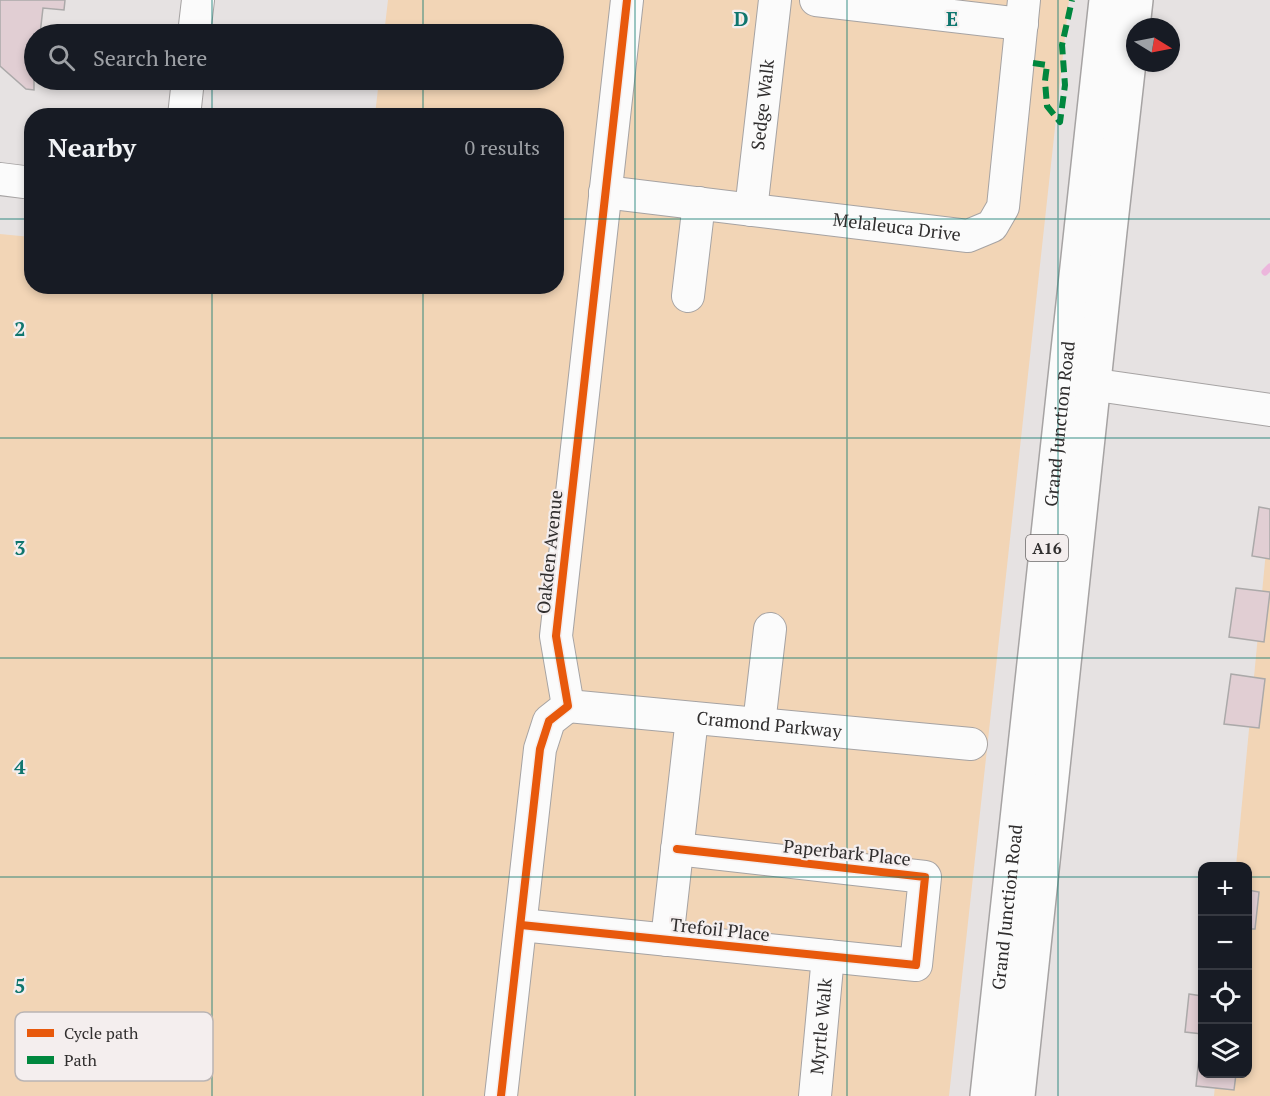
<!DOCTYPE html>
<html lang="en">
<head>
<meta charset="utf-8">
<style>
	body { margin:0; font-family:"PT Serif",serif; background:#242831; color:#f1f3f6 }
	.controls { position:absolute; right:18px; bottom:18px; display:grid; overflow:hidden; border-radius:12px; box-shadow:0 3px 9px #0003 }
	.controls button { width:54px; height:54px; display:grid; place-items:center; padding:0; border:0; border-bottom:2px solid #363941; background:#171b24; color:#f1f3f6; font:30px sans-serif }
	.compass { position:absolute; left:1126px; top:18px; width:54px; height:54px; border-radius:50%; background:#171b24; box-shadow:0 3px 9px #0003; rotate:100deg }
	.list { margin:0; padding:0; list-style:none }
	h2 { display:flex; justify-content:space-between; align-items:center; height:78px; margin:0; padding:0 24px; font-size:26px }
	h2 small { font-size:20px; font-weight:400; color:#9ea1a6 }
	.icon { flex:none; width:33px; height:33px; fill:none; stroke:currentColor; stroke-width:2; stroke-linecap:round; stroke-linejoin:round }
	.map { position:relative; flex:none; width:1270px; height:1096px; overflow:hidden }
	.search { position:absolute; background:#171b24; box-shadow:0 3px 9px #0003; left:24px; top:24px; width:540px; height:66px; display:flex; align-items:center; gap:15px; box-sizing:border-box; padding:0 21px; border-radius:33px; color:#9ea1a6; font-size:22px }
	.panel { position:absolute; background:#171b24; box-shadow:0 3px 9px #0003; left:24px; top:108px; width:540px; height:186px; border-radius:24px }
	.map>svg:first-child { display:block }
	.green { fill:#f2d5b6 }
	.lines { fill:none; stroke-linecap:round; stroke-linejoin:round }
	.stream { stroke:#ecb6dc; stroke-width:7 }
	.building { fill:#e1ced3; stroke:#aba9a9; stroke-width:1.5 }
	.minor-casing { stroke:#a6a3a3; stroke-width:34 }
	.highway-casing { stroke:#a6a3a3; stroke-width:36 }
	.minor { stroke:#fbfbfb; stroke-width:32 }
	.highway { stroke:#fbfbfb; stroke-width:33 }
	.quiet { stroke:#00873e; stroke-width:6; stroke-dasharray:12 6; stroke-linecap:butt }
	.cycleway-casing { stroke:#f4eeee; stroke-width:11 }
	.cycleway { stroke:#e8590c; stroke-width:8 }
	.grid { fill:none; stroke:#0f766e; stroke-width:1.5; stroke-opacity:0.55 }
	.labels { text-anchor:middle; stroke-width:4.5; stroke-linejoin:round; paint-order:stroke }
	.shield { fill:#f4eeee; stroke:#6b6868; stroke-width:1.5 }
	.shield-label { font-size:16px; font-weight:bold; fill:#302e2e }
	.street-label { font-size:18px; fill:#302e2e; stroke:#f4eeee }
	.key { fill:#f4eeee; stroke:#b9b4b4; stroke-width:1.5 }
	.key-label { font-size:16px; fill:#302e2e }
	.grid-label { font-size:20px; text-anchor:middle; font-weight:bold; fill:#0f766e; stroke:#f4eeee; stroke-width:4.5; stroke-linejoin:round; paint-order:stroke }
</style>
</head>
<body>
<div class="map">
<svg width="1270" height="1096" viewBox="0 0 1270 1096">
	<rect width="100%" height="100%" fill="#e6e2e2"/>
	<g class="green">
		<polygon points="388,0 1069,0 949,1096 0,1096 0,234 31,237 32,286 556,286 556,116 375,115 379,80 554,80 554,34 384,34"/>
		<polygon points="1270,509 1270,1096 1214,1096 1216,1074 1248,1074 1248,866 1236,866"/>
	</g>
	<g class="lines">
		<polyline class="stream" points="1265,272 1270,267"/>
	</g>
	<g class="building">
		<polygon points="0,0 65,0 64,10 43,8 40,34 34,34 34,90 26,89 0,66"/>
		<polygon points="1259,507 1270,509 1270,559 1252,556"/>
		<polygon points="1236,588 1270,592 1264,642 1229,637"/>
		<polygon points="1231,674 1265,679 1259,728 1224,724"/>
		<polygon points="1248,890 1259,892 1255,929 1248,929"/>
		<polygon points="1189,994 1202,996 1202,1034 1185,1032"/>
		<polygon points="1200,1048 1202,1048 1202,1074 1236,1074 1234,1090 1196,1086"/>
	</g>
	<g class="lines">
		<g class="minor-casing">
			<g id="minor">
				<polyline points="816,0 1022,24"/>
				<polyline points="194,34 198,0"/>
				<polyline points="184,116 188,80"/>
				<polyline points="0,179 32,183"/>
				<path id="s1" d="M605,192L968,236L992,226L1003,207L1024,0"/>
				<path id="s2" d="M751,210L775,0"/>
				<polyline points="688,296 699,203"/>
				<polyline points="1069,381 1270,410"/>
				<path id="s3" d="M568,706L971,744"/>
				<polyline points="759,724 770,629"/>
				<polyline points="521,925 916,965 925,877 677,849"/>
				<polyline points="667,940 692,718"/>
				<polyline points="501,1096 540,749 549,721 568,706 556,636 627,0"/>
				<path id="s4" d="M815,1096L828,956"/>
			</g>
		</g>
		<g class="highway-casing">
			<g id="highway">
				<path id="s5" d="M987,1096L1106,0"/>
				<polyline points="1018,1096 1110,231 1136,0"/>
			</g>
		</g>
		<use href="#minor" class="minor"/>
		<use href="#highway" class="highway"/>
		<polyline class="quiet" points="1033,63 1047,65 1045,81 1047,106 1060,122 1065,85 1062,45 1072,0"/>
		<g class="cycleway-casing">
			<g id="cycleway">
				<polyline points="521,925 916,965 925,877 677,849"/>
				<polyline points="501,1096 540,749 549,721 568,706 556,636 627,0"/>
			</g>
		</g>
		<use href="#cycleway" class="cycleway"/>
	</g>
	<path class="grid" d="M212,0V34M423,0V34M635,0V1096M847,0V1096M1058,0V1096M212,80V116M423,80V116M0,219H32M556,219H1270M212,286V1096M423,286V1096M0,438H1270M0,658H1270M0,877H1202M1248,877H1270"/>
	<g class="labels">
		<rect class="shield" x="1026" y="535" width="42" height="26" rx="4.5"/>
		<g class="shield-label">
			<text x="1047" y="554">A16</text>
		</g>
		<g class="street-label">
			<text dy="6" stroke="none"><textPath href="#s2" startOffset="106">Sedge Walk</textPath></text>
			<text dy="6" stroke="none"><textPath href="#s1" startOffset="294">Melaleuca Drive</textPath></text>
			<text dy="6" stroke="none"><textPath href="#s5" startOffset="676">Grand Junction Road</textPath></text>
			<text transform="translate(550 552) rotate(-84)" y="6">Oakden Avenue</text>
			<text dy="6" stroke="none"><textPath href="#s3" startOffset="202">Cramond Parkway</textPath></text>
			<text transform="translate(847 853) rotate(6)" y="6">Paperbark Place</text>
			<text dy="6" stroke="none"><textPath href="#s5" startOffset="190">Grand Junction Road</textPath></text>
			<text transform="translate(720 930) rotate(6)" y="6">Trefoil Place</text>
			<text dy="6" stroke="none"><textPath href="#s4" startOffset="70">Myrtle Walk</textPath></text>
		</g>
	</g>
	<rect x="15" y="1012" width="198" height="69" rx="9" class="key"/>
	<rect x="27" y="1029" width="27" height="8" fill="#e8590c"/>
	<rect x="27" y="1056" width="27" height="8" fill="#00873e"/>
	<g class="key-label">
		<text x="64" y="1039">Cycle path</text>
		<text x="64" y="1066">Path</text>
	</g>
	<g class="grid-label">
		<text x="741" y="26">D</text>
		<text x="952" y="26">E</text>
		<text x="20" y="336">2</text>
		<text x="20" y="555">3</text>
		<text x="20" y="774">4</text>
		<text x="20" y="993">5</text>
	</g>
</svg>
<div class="controls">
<button>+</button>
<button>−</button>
<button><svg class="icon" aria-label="locate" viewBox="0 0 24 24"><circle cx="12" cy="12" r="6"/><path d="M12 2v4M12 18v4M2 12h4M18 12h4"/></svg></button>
<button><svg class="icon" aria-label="layers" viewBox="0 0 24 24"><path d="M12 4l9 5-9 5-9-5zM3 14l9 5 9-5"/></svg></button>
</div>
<svg class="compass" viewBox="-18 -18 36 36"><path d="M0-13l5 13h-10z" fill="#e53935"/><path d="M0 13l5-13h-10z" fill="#9ea1a6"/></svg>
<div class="search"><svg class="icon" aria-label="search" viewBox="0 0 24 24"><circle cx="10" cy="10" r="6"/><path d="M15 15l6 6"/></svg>Search here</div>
<section class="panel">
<h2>Nearby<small>0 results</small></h2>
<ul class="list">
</ul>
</section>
</div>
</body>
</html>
